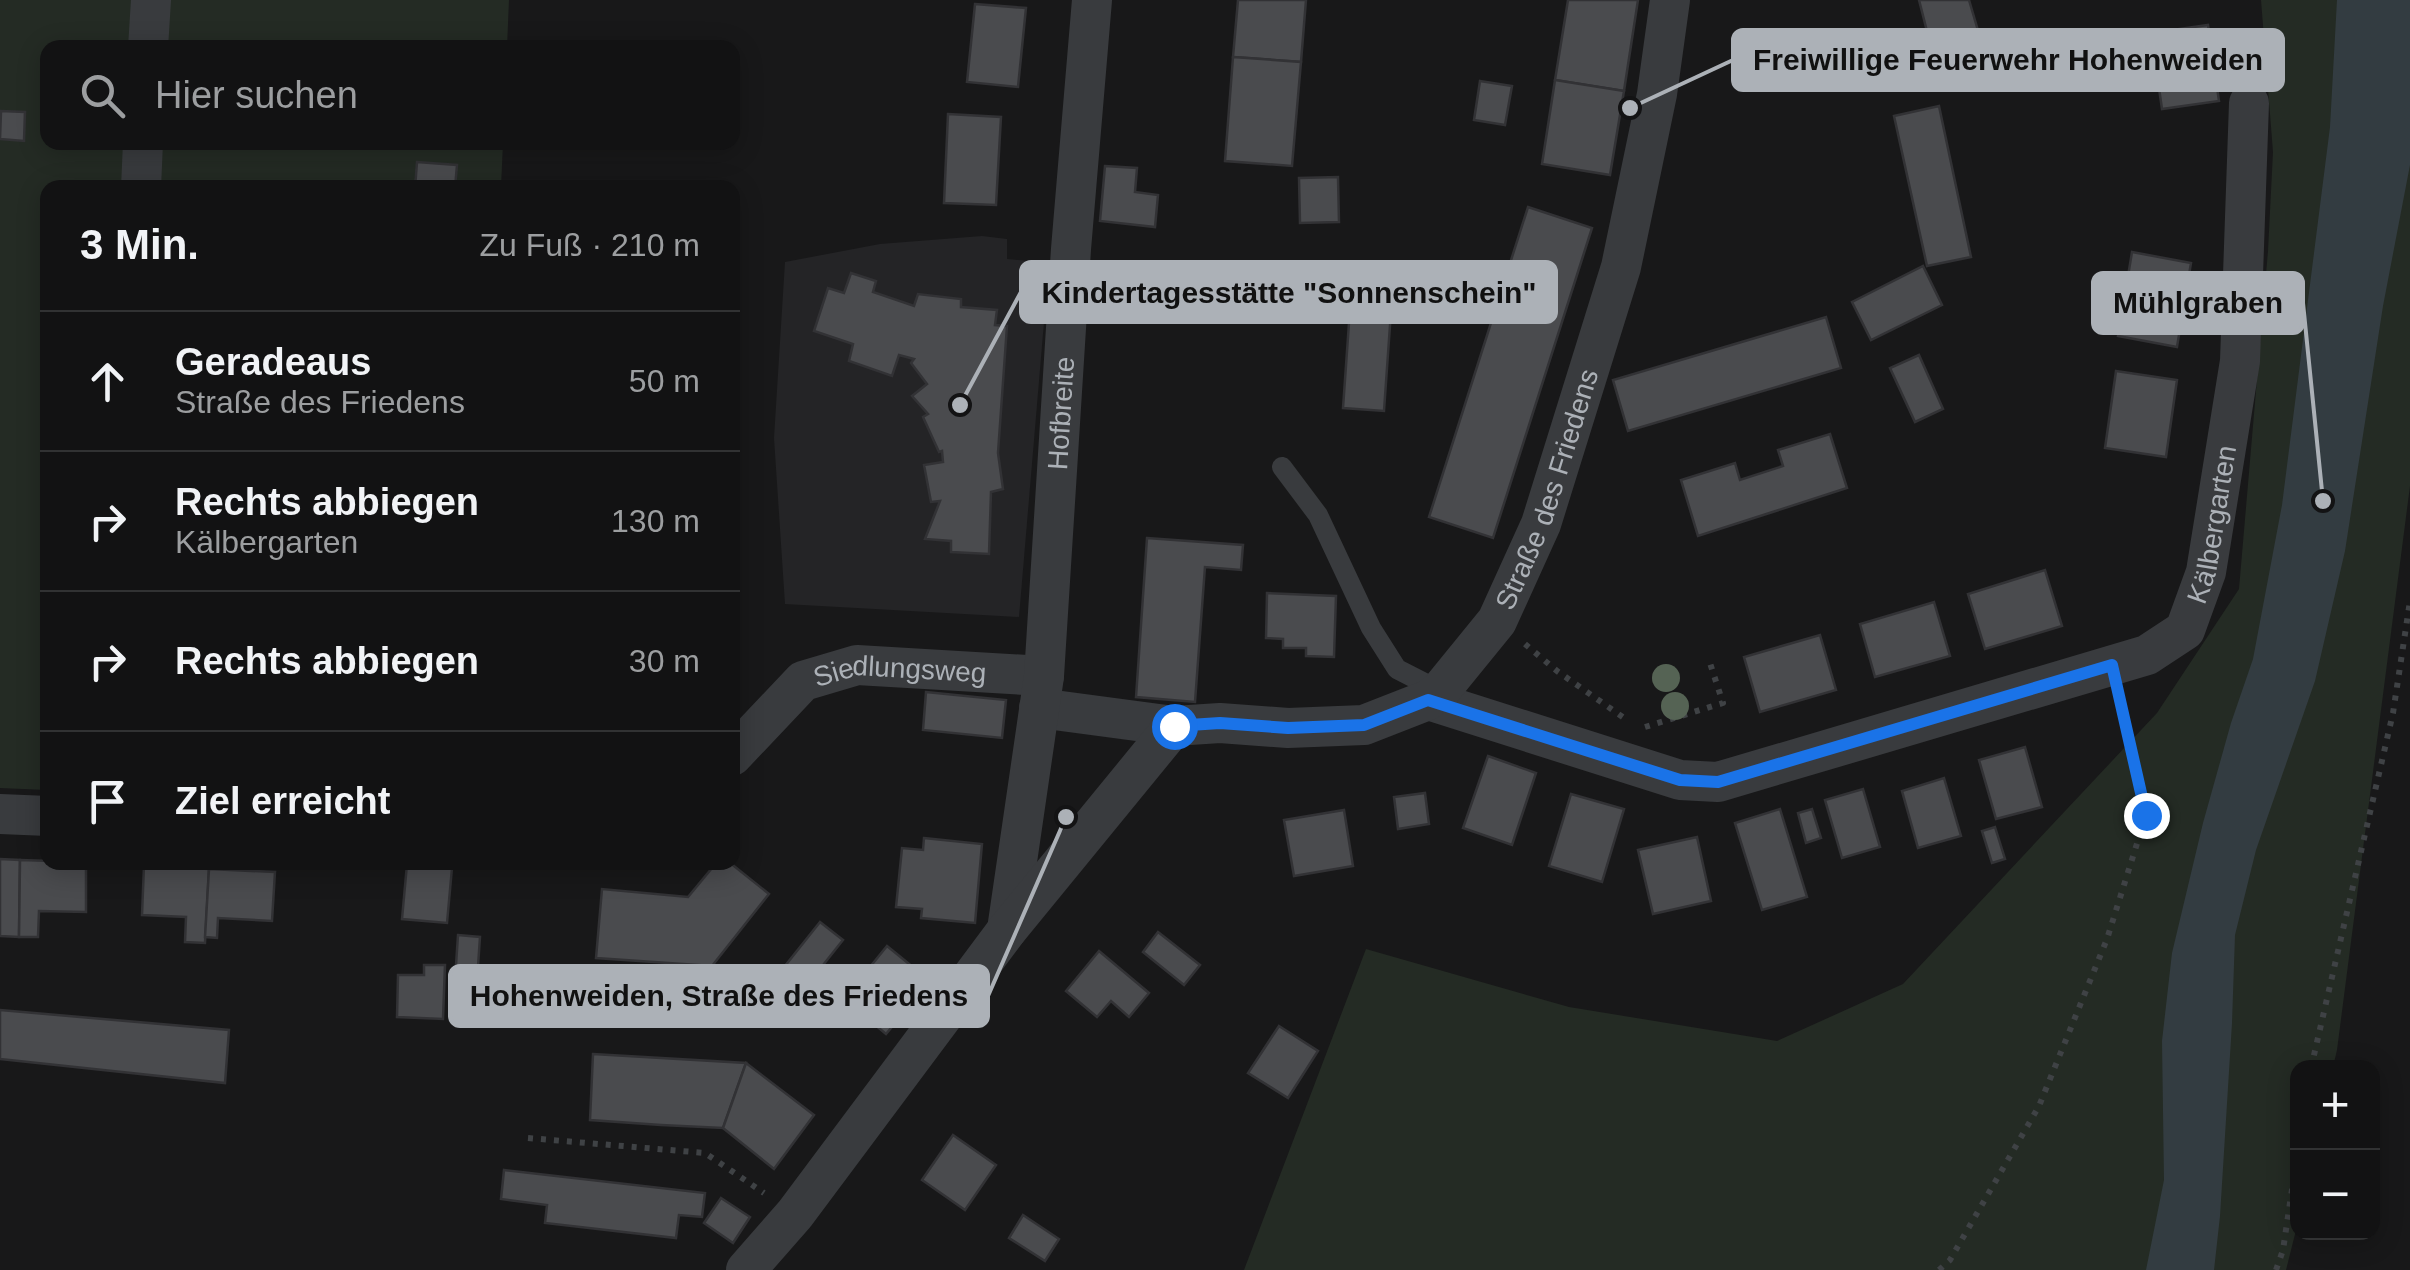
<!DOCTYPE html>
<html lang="de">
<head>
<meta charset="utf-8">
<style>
	body { margin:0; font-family:Helvetica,sans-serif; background:#1b1b1c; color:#f1f3f6 }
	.controls { position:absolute; right:30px; bottom:30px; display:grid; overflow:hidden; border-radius:20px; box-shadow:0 5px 25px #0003 }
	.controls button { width:90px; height:90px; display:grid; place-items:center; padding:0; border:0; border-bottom:2px solid #313233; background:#121213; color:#f1f3f6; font:50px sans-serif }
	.stop { position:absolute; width:30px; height:30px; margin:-22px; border:8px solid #1a73e8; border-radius:50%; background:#fff }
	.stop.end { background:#1a73e8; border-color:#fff; box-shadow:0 2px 10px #0008 }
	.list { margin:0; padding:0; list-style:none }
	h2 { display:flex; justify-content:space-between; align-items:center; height:130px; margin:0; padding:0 40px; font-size:42px }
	h2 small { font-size:32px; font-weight:400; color:#9c9ea0 }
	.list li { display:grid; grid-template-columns:65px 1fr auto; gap:30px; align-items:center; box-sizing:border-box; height:140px; padding:0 40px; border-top:2px solid #313233 }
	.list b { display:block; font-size:38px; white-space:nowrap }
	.list p { margin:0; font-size:32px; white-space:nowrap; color:#9c9ea0 }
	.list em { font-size:32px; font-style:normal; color:#9c9ea0 }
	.icon { flex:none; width:55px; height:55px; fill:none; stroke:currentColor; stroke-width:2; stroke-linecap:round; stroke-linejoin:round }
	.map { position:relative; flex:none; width:2410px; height:1270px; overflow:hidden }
	.search { position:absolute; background:#121213; box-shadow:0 5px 25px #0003; left:40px; top:40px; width:700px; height:110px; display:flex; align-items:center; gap:25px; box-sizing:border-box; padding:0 35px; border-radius:20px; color:#9c9ea0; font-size:38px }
	.panel { position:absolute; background:#121213; box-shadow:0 5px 25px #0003; left:40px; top:180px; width:700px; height:690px; border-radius:20px }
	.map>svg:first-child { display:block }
	.built { fill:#242426 }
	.green { fill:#242b24 }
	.water { fill:#333c41 }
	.building { fill:#4a4b4e; stroke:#323235; stroke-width:2.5 }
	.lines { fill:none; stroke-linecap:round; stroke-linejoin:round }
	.path { stroke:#3f4245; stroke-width:6; stroke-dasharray:5 8; stroke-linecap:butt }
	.service { stroke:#393b3e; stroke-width:20 }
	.minor { stroke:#393b3e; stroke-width:40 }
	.tree { fill:#556354 }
	.route { stroke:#1a73e8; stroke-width:12 }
	.labels { text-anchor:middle; stroke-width:8; stroke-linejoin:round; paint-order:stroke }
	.street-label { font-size:28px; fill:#acb1b7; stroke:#131314 }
	.leader { fill:none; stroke:#acb1b7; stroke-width:4 }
	.callout-dot { fill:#acb1b7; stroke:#131314; stroke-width:4 }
	.callout { fill:#acb1b7; stroke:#acb1b7; stroke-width:4 }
	.callout-label { font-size:30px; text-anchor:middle; font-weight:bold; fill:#111 }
</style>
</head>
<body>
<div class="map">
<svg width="2410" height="1270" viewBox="0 0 2410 1270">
	<rect width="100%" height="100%" fill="#181819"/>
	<polygon class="built" points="982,236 1007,239 1007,259 1049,263 1019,617 785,604 774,438 785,262 880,244"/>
	<g class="green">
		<polygon points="0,0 509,0 507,47 48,48 48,142 503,143 501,187 48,188 47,790 0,788"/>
		<polygon points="2261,0 2410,0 2410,486 2337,1050 2333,1067 2298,1068 2298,1222 2286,1270 1244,1270 1366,949 1569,1007 1777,1041 1903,984 2157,713 2239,589 2268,251 2273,152"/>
	</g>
	<polygon class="water" points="2337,0 2410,0 2410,165 2383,306 2345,551 2315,681 2256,850 2235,935 2232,1023 2220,1216 2214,1270 2146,1270 2164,1180 2162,1041 2172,953 2203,823 2231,723 2253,659 2282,505 2330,127"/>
	<g class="building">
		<polygon points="1238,0 1306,0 1301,62 1233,57"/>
		<polygon points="1568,0 1638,0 1624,91 1555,80"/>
		<polygon points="1919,0 1969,0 1979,34 1931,47"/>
		<polygon points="975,4 1026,8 1018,87 967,82"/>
		<polygon points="2208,25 2219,101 2162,109 2151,33"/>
		<polygon points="1233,57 1301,62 1292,166 1225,161"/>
		<polygon points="1555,80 1624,91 1610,175 1542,164"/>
		<polygon points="1480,81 1512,86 1505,125 1474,120"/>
		<polygon points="1939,106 1971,257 1927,266 1894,116"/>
		<polygon points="1,111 25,112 24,141 0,139"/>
		<polygon points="948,114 1001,117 996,205 944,203"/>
		<polygon points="417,162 457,165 455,188 415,188"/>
		<polygon points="1105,166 1137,168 1135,192 1158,195 1155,227 1100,221"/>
		<polygon points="1338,177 1339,222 1300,223 1299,178"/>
		<polygon points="1528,207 1592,228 1493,538 1429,517"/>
		<polygon points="2132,252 2191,263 2177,347 2118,336"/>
		<polygon points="1923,266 1942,305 1871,340 1852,302"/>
		<polygon points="851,273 876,281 873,292 914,306 918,294 961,299 961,307 997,310 995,325 1007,326 998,453 1003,489 991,492 989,554 951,552 951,541 925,539 940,501 931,502 924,465 943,462 942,451 939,452 923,417 928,414 912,396 927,384 911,363 914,359 899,355 892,376 849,361 853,344 814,331 828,288 844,293"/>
		<polygon points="1352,280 1393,283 1384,411 1343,408"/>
		<polygon points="1826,317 1841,368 1628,431 1613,380"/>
		<polygon points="1919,355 1943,409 1915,422 1890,368"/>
		<polygon points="2116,371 2177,380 2166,457 2105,448"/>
		<polygon points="1830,434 1847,488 1698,536 1681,480 1735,463 1740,480 1783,466 1778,450"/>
		<polygon points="1147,538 1243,545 1241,570 1205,567 1195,702 1136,697"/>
		<polygon points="2045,570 2062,626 1985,649 1968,594"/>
		<polygon points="1267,593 1336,596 1334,657 1306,656 1306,648 1283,648 1283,639 1266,638"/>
		<polygon points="1934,602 1950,656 1875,677 1860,624"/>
		<polygon points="1820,635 1836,690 1760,712 1744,657"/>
		<polygon points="926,692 1006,700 1002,738 923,730"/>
		<polygon points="2025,747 2042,807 1996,819 1979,760"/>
		<polygon points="1488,756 1536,773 1512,845 1463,828"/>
		<polygon points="1944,778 1961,836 1918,848 1902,791"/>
		<polygon points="1863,789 1880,847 1842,858 1825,800"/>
		<polygon points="1425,793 1429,824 1398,829 1394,797"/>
		<polygon points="1571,794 1624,809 1602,882 1549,866"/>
		<polygon points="1780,809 1807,897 1762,910 1735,823"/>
		<polygon points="1812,809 1821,838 1806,843 1798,813"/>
		<polygon points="1344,810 1353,866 1294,876 1284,820"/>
		<polygon points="1995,827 2005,859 1992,863 1982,831"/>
		<polygon points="1697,837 1711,901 1653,914 1638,850"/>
		<polygon points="924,838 982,844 975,923 921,918 922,909 896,907 902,848 923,850"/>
		<polygon points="0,859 20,860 19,937 0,936"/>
		<polygon points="20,860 86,862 86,912 39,911 38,937 19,937"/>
		<polygon points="717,862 729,862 769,894 712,966 596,958 602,889 688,897"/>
		<polygon points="407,864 452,868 447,923 402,919"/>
		<polygon points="144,865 209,869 205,943 185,942 186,917 142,915"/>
		<polygon points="209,869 275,872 272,921 218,918 217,938 205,937"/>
		<polygon points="820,922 843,940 784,1014 761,996"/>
		<polygon points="1158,932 1200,965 1184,985 1143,952"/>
		<polygon points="458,935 480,937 475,1011 453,1010"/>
		<polygon points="887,946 930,981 886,1034 844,999"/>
		<polygon points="1099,951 1149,993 1129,1017 1111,1001 1097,1017 1066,991"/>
		<polygon points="424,965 445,965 443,1019 397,1017 398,975 424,975"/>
		<polygon points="0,1010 229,1030 225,1083 0,1059"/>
		<polygon points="1279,1026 1318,1051 1288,1098 1248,1073"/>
		<polygon points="593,1054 746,1063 723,1128 661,1125 590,1120"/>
		<polygon points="746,1063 814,1115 774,1169 723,1128"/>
		<polygon points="953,1135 996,1165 965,1210 922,1180"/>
		<polygon points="504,1170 705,1193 702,1217 679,1215 676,1238 545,1223 547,1205 501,1199"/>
		<polygon points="721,1198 750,1217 733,1243 704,1223"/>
		<polygon points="1023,1215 1059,1239 1045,1261 1009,1238"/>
	</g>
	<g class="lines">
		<g class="path">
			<polyline points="1525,644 1557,671 1627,720"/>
			<polyline points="1645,727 1723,703 1709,660"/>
			<polyline points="2311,1068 2393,713 2410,601"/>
			<polyline points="528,1138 705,1153 764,1193"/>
			<polyline points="1939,1270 1950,1260 2039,1106 2107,939 2146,815 2121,700"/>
			<polyline points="2276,1270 2283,1250 2298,1149"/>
		</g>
		<polyline class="service" points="1282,467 1318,515 1371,628 1397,669 1440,691"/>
		<g class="minor">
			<polyline points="148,48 151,0"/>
			<polyline points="141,188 143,142"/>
			<path id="s1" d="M1428,700L1680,780L1718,782L2147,655L2185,630L2206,572L2240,361L2249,103"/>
			<polyline points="1039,708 1174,726"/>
			<path id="s2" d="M732,756L803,681L857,665L1044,676"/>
			<polyline points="0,814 48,816"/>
			<path id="s3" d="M1007,930L1044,676L1071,249L1092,0"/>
			<path id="s4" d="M746,1270L795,1214L1007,930L1174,726L1220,723L1288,728L1364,725L1428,700L1440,691L1497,621L1541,524L1621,267L1657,94L1670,0"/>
		</g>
	</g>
	<g class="tree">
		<circle cx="1666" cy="678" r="14"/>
		<circle cx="1675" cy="706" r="14"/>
	</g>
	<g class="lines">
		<polyline class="route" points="1174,726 1220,723 1288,728 1364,725 1428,700 1680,780 1718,782 2112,665 2146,815"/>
	</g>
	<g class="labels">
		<g class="street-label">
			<text dy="10" stroke="none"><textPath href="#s3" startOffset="520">Hofbreite</textPath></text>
			<text dy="10" stroke="none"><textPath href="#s4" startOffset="1198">Straße des Friedens</textPath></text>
			<text dy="10" stroke="none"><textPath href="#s1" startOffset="905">Kälbergarten</textPath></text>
			<text dy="10" stroke="none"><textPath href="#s2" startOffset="202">Siedlungsweg</textPath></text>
		</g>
	</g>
	<path class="leader" d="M1630 108L1733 60M960 405L1021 292M2323 501L2303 303M1066 817L988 996"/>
	<g class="callout-dot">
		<circle cx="1630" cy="108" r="10"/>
		<circle cx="960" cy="405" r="10"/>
		<circle cx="2323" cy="501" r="10"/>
		<circle cx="1066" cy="817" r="10"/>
	</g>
	<g class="callout">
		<rect x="1733" y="30" width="550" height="60" rx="10"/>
		<rect x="1021" y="262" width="535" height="60" rx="10"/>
		<rect x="2093" y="273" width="210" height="60" rx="10"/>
		<rect x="450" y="966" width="538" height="60" rx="10"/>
	</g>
	<g class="callout-label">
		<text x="2008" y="70">Freiwillige Feuerwehr Hohenweiden</text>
		<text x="1289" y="303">Kindertagesstätte "Sonnenschein"</text>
		<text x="2198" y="313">Mühlgraben</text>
		<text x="719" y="1006">Hohenweiden, Straße des Friedens</text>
	</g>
</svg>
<div class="controls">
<button>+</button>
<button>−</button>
</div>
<div class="stop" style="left:1174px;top:726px"></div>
<div class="stop end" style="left:2146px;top:815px"></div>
<div class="search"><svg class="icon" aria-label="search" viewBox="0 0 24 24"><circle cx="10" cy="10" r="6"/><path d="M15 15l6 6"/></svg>Hier suchen</div>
<section class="panel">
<h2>3 Min.<small>Zu Fuß · 210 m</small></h2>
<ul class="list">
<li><svg class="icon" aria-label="ahead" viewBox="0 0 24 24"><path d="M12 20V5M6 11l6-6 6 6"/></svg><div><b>Geradeaus</b><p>Straße des Friedens</p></div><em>50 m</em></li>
<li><svg class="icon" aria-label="right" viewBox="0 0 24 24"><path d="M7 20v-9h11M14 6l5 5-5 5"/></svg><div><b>Rechts abbiegen</b><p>Kälbergarten</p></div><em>130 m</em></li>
<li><svg class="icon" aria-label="right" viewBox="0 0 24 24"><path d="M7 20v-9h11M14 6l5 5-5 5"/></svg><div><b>Rechts abbiegen</b></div><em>30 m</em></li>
<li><svg class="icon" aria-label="arrive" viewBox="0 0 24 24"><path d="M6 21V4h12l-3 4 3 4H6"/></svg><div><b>Ziel erreicht</b></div></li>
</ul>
</section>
</div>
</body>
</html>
